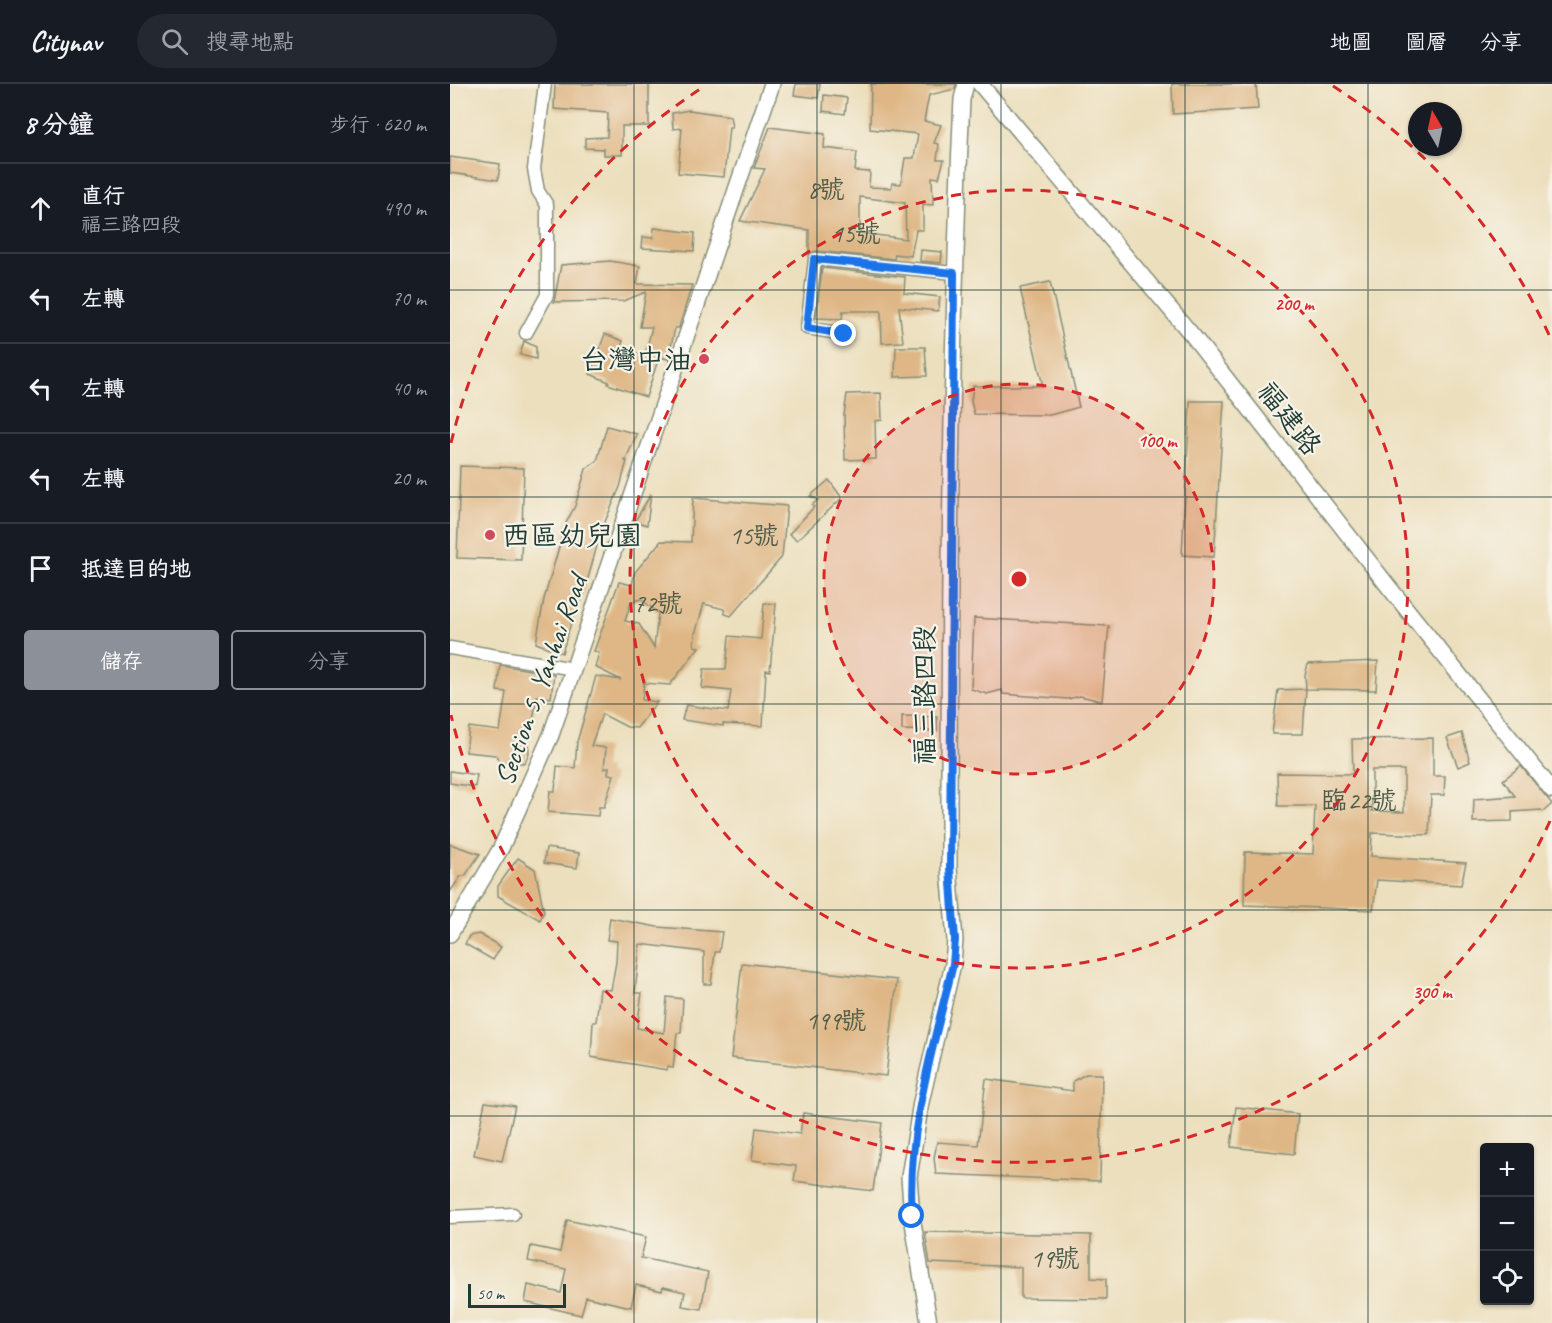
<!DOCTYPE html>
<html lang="zh-TW">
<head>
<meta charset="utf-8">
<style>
	body { margin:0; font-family:Caveat,"LXGW WenKai TC",sans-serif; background:#242831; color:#f1f3f6 }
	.controls { position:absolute; right:18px; bottom:18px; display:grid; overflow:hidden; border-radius:6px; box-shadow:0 2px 4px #0004 }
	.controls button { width:54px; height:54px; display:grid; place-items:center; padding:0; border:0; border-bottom:2px solid #363941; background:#171b24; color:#f1f3f6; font:30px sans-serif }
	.compass { position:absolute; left:958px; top:18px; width:54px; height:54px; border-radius:50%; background:#171b24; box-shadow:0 2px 4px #0004; rotate:351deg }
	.scale { position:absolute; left:18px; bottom:15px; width:98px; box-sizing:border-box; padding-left:6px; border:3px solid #1f3d34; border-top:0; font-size:16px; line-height:21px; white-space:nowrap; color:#1f3d34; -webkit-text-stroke:4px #f7f3e8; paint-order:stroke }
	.stop { position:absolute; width:18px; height:18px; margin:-14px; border:4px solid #1a73e8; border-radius:50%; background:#fff }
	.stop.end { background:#1a73e8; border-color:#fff; box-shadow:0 2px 6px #0008 }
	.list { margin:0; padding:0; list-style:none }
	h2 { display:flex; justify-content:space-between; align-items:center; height:78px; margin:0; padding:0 24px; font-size:26px }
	h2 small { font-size:20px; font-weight:400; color:#9ea1a6 }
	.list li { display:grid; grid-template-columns:39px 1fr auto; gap:18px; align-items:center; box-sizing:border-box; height:90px; padding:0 24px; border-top:2px solid #363941 }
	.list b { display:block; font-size:22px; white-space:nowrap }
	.list p { margin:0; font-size:20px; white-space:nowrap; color:#9ea1a6 }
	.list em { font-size:20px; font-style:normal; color:#9ea1a6 }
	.actions { display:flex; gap:12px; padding:18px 24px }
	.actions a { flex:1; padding:14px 0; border:2px solid #8c9099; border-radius:6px; text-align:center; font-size:21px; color:#8c9099 }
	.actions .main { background:#8c9099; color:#fff }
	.icon { flex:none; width:33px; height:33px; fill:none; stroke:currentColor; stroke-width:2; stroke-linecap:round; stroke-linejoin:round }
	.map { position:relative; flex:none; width:1102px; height:1239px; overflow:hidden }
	header { display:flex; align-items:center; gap:36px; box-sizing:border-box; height:84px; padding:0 30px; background:#171b24; border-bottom:2px solid #363941 }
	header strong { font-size:28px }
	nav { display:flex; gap:33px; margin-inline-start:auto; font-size:21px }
	.search { width:420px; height:54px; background:#242831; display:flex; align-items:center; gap:15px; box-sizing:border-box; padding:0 21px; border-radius:33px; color:#9ea1a6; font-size:22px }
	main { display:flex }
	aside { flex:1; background:#171b24 }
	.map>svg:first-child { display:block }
	.building { fill:#dfb786; fill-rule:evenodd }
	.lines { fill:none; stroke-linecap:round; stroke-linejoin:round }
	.minor-casing { stroke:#868e78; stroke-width:15 }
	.tertiary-casing { stroke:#868e78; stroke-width:18 }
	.minor { stroke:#fff; stroke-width:12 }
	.tertiary { stroke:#fff; stroke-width:15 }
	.route { stroke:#1a73e8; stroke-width:8 }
	.grid { fill:none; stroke:#1f3d34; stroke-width:1.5; stroke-opacity:0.55 }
	.ring { fill:none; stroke:#d62828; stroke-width:3; stroke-dasharray:10 8 }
	.poi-dot { fill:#d1495b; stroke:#f7f3e8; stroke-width:2 }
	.labels { text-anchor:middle; stroke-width:4.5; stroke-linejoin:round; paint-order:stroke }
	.number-label { font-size:26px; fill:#4f5c48 }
	.poi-label { font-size:28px; fill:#1f3d34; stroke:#f7f3e8; text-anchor:end }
	.street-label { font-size:28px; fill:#1f3d34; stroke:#f7f3e8 }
	.centre { fill:#d62828; stroke:#f7f3e8; stroke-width:3 }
	.ring-label { font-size:18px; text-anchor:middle; font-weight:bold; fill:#d62828; stroke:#f7f3e8; stroke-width:4.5; stroke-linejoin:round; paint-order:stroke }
</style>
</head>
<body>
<header>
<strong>Citynav</strong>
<div class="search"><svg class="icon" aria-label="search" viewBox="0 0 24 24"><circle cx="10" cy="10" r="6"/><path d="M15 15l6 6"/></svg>搜尋地點</div>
<nav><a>地圖</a><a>圖層</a><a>分享</a></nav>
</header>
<main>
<aside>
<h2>8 分鐘<small>步行 · 620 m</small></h2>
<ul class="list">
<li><svg class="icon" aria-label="ahead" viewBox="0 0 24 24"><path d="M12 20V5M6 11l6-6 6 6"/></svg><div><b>直行</b><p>福三路四段</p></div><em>490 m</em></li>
<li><svg class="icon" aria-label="left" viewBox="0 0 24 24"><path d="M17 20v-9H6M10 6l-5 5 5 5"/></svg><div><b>左轉</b></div><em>70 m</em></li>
<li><svg class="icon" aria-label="left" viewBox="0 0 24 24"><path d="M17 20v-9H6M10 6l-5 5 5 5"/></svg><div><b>左轉</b></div><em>40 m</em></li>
<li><svg class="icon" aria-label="left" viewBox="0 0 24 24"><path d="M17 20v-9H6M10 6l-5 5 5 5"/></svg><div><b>左轉</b></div><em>20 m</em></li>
<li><svg class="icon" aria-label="arrive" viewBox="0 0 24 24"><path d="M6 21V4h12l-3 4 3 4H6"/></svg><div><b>抵達目的地</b></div></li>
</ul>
<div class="actions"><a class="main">儲存</a><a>分享</a></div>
</aside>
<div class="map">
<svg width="1102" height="1239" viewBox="0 0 1102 1239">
	<rect width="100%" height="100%" fill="#f7f3e8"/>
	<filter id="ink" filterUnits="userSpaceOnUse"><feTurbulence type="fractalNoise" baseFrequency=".0167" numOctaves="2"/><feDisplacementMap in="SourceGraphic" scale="12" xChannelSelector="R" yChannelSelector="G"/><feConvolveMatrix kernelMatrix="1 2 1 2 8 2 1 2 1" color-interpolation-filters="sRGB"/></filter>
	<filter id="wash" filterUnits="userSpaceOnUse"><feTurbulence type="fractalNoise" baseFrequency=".008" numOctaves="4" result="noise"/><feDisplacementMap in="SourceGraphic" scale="24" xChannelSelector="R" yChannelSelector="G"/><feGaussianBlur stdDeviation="1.35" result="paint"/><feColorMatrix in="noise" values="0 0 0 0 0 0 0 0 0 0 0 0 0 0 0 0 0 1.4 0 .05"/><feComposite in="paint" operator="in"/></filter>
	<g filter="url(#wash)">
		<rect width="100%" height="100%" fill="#ecdfbd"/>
		<g id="blocks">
			<g class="building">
				<polygon points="105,0 199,0 199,42 172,42 172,71 154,71 154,65 135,64 135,54 157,53 158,29 104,25"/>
				<polygon points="346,0 370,0 368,14 344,11"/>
				<path d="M421,0H506L505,5L479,11L474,37L491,41L484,59L489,60L487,76H494L489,94L482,93L483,121L473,120V146H466L461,172L445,170L444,175L366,167L359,170V146L290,137L315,85L304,84L320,43L375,50L374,64L407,68L405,87L420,88L419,103L441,104L442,99L451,100L455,74H464L468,50L420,45ZM410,113L455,119L456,155L410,149Z"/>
				<polygon points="722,0 806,0 808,25 723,30"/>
				<polygon points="374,11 397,14 395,30 373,27"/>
				<polygon points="239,26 280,32 282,43 279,43 274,93 228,89 232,44 223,45 222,29"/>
				<polygon points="0,73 50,80 48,96 0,89"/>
				<polygon points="204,144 245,149 244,167 192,164 193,153 203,154"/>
				<polygon points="471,166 492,168 491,179 470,177"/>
				<polygon points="160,177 190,182 187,200 242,201 230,240 229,244 225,244 218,275 209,273 196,313 158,300 159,298 140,290 155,250 173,257 171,263 195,272 202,243 190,243 196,208 173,217 104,218 111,181"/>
				<polygon points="372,184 455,193 454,209 490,213 488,227 449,223 453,258 432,259 431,227 393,227 392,235 366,234"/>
				<polygon points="600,198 629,323 600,331 524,330 521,317 523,302 593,302 570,204"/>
				<polygon points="74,257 86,263 86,275 70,271"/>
				<polygon points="446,263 475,263 477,292 445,293"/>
				<polygon points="431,309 432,336 425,337 426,375 395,376 394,331 397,310"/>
				<polygon points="740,317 774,317 764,473 732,471"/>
				<polygon points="157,342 187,350 175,377 177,377 170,403 151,447 134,509 123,532 112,569 86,559 94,515 116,439 125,422 136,385 147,377"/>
				<polygon points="10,382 74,384 71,476 7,474"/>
				<polygon points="379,396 392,414 347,456 339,450 364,423 362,421 368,416 360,412"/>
				<polygon points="201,410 197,441 185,437"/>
				<path d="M243,414L337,422L332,473L281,532L275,530L274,525L254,520L245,550L244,562L249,563L220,601L194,599L192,616L207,618L187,644L177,643L152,630L141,662L156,664L154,685L159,683L158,690L164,691L154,723H149L148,732L98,728L100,707H105L107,682L125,684L127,658L146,592L171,596L145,583L149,569L144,567L169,498L182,501L185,488L211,457L241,458ZM191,515L208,529L204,564L189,540L175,537L181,518Z"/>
				<polygon points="314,519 326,520 320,587 316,586 313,642 273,640 273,642 232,636 236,621 278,627 281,607 252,604 254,585 276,585 279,552 311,555"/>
				<polygon points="524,534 659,542 652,617 630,612 618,615 553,610 552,606 537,610 521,605"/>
				<polygon points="928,577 926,606 856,605 855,591 858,580"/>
				<polygon points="50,581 104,590 101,614 87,612 82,642 77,641 79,669 75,679 50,678 46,671 16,668 19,643 50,647 56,608 47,607"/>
				<polygon points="856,605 853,650 822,650 828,606"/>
				<polygon points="452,632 487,633 487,647 452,646"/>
				<polygon points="1012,649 1020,678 1008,683 997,654"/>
				<path d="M983,654V692H995L994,711H981L979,751L922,749L921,772L1016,779L1011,801L927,796L923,826L794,821L795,768L863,770L865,722H828L827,689L903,690L902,655ZM922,686H954V728L922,727Z"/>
				<polygon points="1071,682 1102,720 1093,728 1091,726 1062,728 1062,737 1023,738 1024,715 1065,712 1053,696"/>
				<polygon points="0,687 27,691 25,703 0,699"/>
				<polygon points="0,760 30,770 15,792 11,792 0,808"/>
				<polygon points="96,764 129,769 127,784 94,779"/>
				<polygon points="68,774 85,785 94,828 90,836 48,812 48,802"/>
				<polygon points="160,834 207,843 272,848 269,868 265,868 261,900 254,900 254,868 190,860 185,909 192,909 187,944 214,949 217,913 233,915 231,949 227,949 223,984 218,983 217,986 141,973 143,938 146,938 150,905 161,906 166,878 167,857 157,856"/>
				<polygon points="29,850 51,863 43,876 15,860 19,852"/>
				<polygon points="292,879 447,896 436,992 281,974"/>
				<polygon points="636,990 652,990 650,1097 486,1090 484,1074 487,1058 528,1061 536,995 623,1007 623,997"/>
				<polygon points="35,1018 65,1022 52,1077 24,1071"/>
				<polygon points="786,1023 848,1030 844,1070 781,1063"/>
				<polygon points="353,1029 432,1039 423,1107 344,1097 346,1082 302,1076 306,1044 350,1050"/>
				<polygon points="117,1136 196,1153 191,1174 258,1188 251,1225 232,1222 235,1208 213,1203 212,1207 186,1201 181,1223 136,1213 131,1231 75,1218 78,1201 111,1209 116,1185 78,1177 81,1162 110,1168"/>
				<polygon points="475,1148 641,1151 641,1194 656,1195 656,1215 571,1214 571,1183 480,1179"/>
			</g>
		</g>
	</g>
	<g filter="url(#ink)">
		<use href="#blocks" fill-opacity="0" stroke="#868e78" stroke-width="1.5"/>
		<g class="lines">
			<g class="minor-casing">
				<g id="minor">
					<polyline points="76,249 97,211 97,121 88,107 84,85 95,0"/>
					<polyline points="394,250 357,244 365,175 504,189"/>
					<polyline points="0,564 124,585"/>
					<polyline points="0,1133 63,1130"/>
				</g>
			</g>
			<g class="tertiary-casing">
				<g id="tertiary">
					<polyline points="530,0 743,252 938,502 1102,706"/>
					<polyline points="0,850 51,764 101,651 322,0"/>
					<path d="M479,1239L462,1132L459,1093L471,1018L503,880L505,856L499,784C499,527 500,271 512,15L516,0"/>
				</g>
			</g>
			<use href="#minor" class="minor"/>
			<use href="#tertiary" class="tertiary"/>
		</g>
	</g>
	<g class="lines" filter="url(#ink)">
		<path class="route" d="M394,250L357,244L364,175L504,189L500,784L505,856L503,880C484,962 456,1047 462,1132"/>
	</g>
	<path class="grid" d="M184,0V1239M367,0V1239M551,0V1239M735,0V1239M918,0V1239M0,206H1102M0,413H1102M0,620H1102M0,826H1102M0,1032H1102"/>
	<circle cx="569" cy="495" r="195" fill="#d62828" fill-opacity=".12"/>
	<g class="ring">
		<circle cx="569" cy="495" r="195"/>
		<circle cx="569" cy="495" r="389"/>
		<path d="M1100 737A584 584 0 0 1 1 631M1 359A584 584 0 0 1 255 2M883 2A584 584 0 0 1 1100 253"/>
	</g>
	<g class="poi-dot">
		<circle cx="254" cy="275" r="6"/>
		<circle cx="40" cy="451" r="6"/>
	</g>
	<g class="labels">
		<g class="number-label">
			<text x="376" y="114">8號</text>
			<text x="406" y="158">15號</text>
			<text x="304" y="460">15號</text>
			<text x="208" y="528">72號</text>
			<text x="909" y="725">臨22號</text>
			<text x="386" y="945">199號</text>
			<text x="605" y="1183">19號</text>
		</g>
		<g class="poi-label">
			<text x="242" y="285">台灣中油</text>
			<text x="52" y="461" text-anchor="start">西區幼兒園</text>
		</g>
		<g class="street-label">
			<text transform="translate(840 334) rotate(52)" y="10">福建路</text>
			<text transform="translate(90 596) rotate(-70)" y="10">Section 5, Yanhai Road</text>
			<text transform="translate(474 611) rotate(-90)" y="10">福三路四段</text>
		</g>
	</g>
	<circle cx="569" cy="495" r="9" class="centre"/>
	<g class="ring-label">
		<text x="844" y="226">200 m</text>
		<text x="707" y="363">100 m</text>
		<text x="982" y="914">300 m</text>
	</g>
</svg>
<div class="controls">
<button>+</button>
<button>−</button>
<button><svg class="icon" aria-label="locate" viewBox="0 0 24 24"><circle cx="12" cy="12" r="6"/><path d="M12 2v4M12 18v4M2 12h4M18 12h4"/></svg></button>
</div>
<svg class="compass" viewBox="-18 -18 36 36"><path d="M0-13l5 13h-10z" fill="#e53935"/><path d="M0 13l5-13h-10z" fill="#9ea1a6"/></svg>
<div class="scale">50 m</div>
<div class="stop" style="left:462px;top:1132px"></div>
<div class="stop end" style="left:394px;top:250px"></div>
</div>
</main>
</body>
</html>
